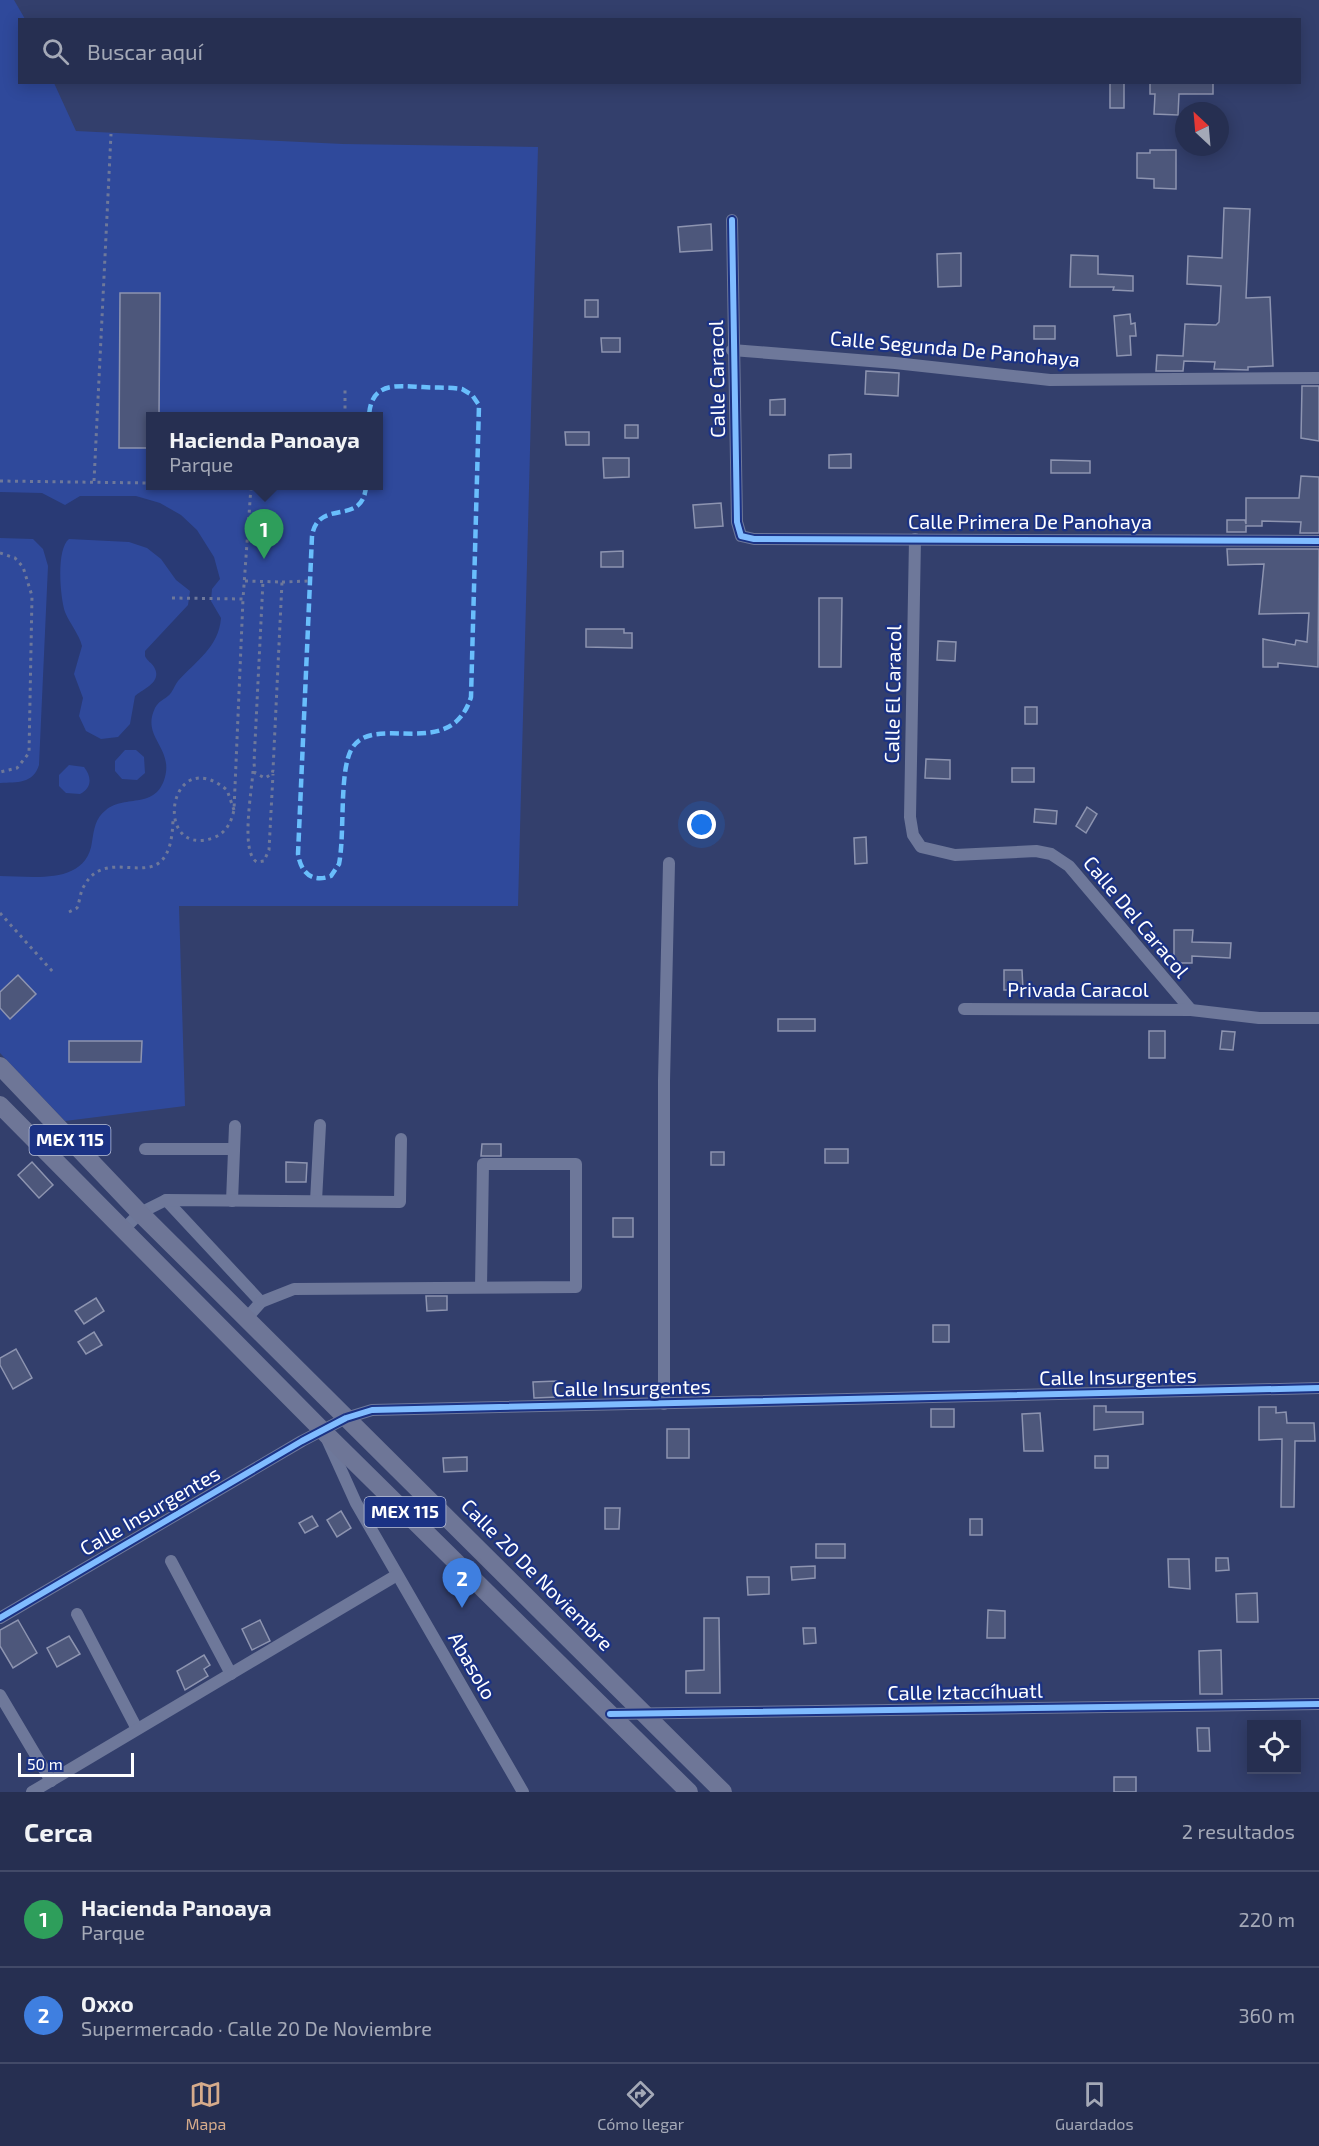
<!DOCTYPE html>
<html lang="es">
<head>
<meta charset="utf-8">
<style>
	body { margin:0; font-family:"Exo 2",sans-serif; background:#2e3758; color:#f1f3f6 }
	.controls { position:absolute; right:18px; bottom:18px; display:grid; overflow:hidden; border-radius:0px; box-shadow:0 3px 15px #0003 }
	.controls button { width:54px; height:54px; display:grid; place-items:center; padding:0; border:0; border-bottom:2px solid #424a68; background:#262f51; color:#f1f3f6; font:30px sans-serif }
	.compass { position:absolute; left:1175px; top:102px; width:54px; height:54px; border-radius:50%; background:#262f51; box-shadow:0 3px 15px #0003; rotate:334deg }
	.scale { position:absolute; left:18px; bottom:15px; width:116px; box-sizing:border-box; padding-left:6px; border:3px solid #fff; border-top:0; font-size:16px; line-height:21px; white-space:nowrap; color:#fff; -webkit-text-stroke:4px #1b3284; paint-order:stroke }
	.you { position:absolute; left:702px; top:825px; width:21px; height:21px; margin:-15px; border:4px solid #fff; border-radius:50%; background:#1a73e8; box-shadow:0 0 0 9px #1a73e833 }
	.badge { display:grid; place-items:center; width:39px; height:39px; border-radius:50%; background:#d6ab8b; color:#fff; font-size:20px; font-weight:700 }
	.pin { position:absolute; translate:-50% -50px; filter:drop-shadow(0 2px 3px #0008) }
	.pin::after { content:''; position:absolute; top:32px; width:21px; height:18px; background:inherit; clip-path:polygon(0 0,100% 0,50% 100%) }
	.popup { position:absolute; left:146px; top:412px; width:237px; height:78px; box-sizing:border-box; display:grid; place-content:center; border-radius:0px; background:#262f51; filter:drop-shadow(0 2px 4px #0005); font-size:20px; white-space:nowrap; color:#a4a9b7 }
	.popup b { font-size:22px; color:#f1f3f6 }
	.popup::after { content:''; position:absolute; left:50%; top:100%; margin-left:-12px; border:12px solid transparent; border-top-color:#262f51 }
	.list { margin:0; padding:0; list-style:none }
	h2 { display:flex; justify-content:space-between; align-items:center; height:78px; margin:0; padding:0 24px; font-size:26px }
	h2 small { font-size:20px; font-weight:400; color:#a4a9b7 }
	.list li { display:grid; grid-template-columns:39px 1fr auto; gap:18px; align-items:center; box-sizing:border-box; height:96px; padding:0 24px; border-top:2px solid #424a68 }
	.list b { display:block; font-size:22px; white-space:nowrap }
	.list p { margin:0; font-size:20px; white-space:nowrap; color:#a4a9b7 }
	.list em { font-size:20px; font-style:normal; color:#a4a9b7 }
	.icon { flex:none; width:33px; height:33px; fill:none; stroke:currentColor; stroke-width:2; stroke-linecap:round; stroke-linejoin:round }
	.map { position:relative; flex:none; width:1319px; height:1792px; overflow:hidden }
	.search { position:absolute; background:#262f51; box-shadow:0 3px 15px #0003; left:18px; right:18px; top:18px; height:66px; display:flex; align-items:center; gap:15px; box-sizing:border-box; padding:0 21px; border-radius:0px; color:#a4a9b7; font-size:22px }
	.sheet { height:270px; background:#262f51 }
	nav { display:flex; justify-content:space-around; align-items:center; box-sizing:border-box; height:84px; border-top:2px solid #424a68; background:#262f51; font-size:16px; color:#a4a9b7 }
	nav a { display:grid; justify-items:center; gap:3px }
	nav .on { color:#d6ab8b }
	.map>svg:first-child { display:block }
	.green { fill:#2f499b; fill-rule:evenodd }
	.water { fill:#293a75; fill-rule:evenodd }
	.building { fill:#4d577b; stroke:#8d94b0; stroke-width:1.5 }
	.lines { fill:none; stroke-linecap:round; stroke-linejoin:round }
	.path { stroke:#6e789a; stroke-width:3; stroke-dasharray:3 4.5; stroke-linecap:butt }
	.street { stroke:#6e789a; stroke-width:12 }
	.primary { stroke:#6e7697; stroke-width:18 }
	.quiet { stroke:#69befc; stroke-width:4.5; stroke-dasharray:9 4.5; stroke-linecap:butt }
	.cycleway-casing { stroke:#1b3284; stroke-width:10 }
	.cycleway { stroke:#80bcff; stroke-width:6 }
	.labels { text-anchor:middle; stroke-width:4.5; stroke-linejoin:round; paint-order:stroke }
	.shield { fill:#1b3284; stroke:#bbc2da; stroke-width:1.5 }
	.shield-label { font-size:18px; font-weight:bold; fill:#fff }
	.street-label { font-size:20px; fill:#fff; stroke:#1b3284 }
</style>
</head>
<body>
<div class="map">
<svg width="1319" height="1792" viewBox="0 0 1319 1792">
	<rect width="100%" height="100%" fill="#333f6c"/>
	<path class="green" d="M0,0H14L25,19L20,20V82L54,83L76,131L343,144L538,147L518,906H179L185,1106L65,1121L0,1053ZM150,416H378V486H150Z"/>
	<path class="water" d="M0,492L42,493L65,505L80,496H136L160,503L181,515L197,530L214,557L220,579L212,589L211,601L221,618C219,647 195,662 178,681C174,686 173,692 168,696C163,700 158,702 155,708C141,737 173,747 165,777C156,810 126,794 106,810C95,818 94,830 92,842C86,886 32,876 0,876V783C17,782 33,784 39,765L48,566L43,549L33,539L0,538ZM69,539L129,542L147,548L161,559L176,580L190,591L188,605L145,651V656C147,661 152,663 154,667C163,682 143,689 135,696L130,724L118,737L101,739L86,731L79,716L83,698L74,674L82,646C79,634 70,624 65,612C60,597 56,549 69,539ZM125,750H136L144,757L145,773L137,780L122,779L115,771V761ZM69,765L84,767C92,777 92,788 80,794L66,793L59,786V775Z"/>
	<g class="building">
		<rect x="1110" y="82" width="14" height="26"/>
		<polygon points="1150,82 1213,82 1213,94 1179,94 1178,115 1154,114 1155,94 1150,94"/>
		<polygon points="1150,150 1176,150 1176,189 1154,188 1154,179 1137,178 1137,153 1150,153"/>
		<polygon points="1224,208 1250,209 1246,298 1270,297 1273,366 1248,367 1248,370 1214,369 1215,362 1184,361 1183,371 1156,371 1157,355 1183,356 1185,324 1216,325 1219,322 1221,286 1187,284 1188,256 1222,258"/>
		<polygon points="711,224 712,250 680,252 678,227"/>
		<polygon points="961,253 961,286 938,287 937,254"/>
		<polygon points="1071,255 1098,256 1098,274 1133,276 1133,291 1113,290 1114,287 1070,287"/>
		<polygon points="120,293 160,293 159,417 150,417 150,448 119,448"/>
		<rect x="585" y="300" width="13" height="17"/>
		<polygon points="1130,314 1131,324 1135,323 1136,336 1130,336 1131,355 1117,356 1114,316"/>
		<rect x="1034" y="326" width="21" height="13"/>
		<polygon points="601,338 620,338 620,352 602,352"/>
		<polygon points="866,371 899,373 898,396 865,394"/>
		<polygon points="1302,386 1319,386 1319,441 1301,438"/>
		<polygon points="785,399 785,415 770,415 770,400"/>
		<rect x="625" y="425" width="13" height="13"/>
		<polygon points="565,432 589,432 589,445 566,445"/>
		<polygon points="851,454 851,468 829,468 829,455"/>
		<polygon points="603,458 629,458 629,477 604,478"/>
		<polygon points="1051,460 1090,461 1090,473 1051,473"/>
		<polygon points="1301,476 1319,477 1319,533 1300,533 1301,522 1262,521 1262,526 1246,526 1246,532 1227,532 1227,520 1245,520 1246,524 1246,498 1299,498"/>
		<polygon points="721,503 723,526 695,528 693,505"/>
		<polygon points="1227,549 1319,549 1318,667 1278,663 1278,667 1263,667 1263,639 1295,645 1296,640 1307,642 1309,613 1259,614 1264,564 1228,565"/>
		<polygon points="623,551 623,567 601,567 601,552"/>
		<polygon points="819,598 842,598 841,667 819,667"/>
		<polygon points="586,629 624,629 624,633 632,633 632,648 586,647"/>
		<polygon points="938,641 956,642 955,661 937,660"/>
		<rect x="1025" y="707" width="12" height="17"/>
		<polygon points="926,759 950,760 950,779 925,778"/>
		<rect x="1012" y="768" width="22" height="14"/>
		<polygon points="1087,807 1097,814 1086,833 1076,826"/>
		<polygon points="1035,809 1057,811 1056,824 1034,822"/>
		<polygon points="866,837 867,863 855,864 854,838"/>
		<polygon points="1174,930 1193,930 1192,942 1231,943 1230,958 1192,956 1192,963 1174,963"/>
		<polygon points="1004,970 1022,970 1023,990 1004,990"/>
		<polygon points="18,975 36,994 10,1019 0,1008 0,992"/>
		<rect x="778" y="1019" width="37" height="12"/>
		<rect x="1149" y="1031" width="16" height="27"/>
		<polygon points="1222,1031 1235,1032 1233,1050 1220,1049"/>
		<polygon points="69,1041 142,1041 141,1062 69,1062"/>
		<polygon points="482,1144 501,1144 501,1156 481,1156"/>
		<rect x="825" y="1149" width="23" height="14"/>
		<rect x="711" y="1152" width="13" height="13"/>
		<polygon points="32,1162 53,1185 39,1198 18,1175"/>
		<polygon points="286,1162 307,1163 306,1182 286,1182"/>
		<rect x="613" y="1218" width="20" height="19"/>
		<polygon points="426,1296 447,1296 447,1310 427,1311"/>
		<polygon points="96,1298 104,1311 84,1324 75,1311"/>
		<rect x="933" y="1325" width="16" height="17"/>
		<polygon points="94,1332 102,1345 86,1354 78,1342"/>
		<polygon points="16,1349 32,1378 13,1389 0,1365 0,1358"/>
		<polygon points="557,1381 558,1397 534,1398 533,1382"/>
		<polygon points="1094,1406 1106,1406 1106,1412 1143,1412 1143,1424 1094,1430"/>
		<polygon points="1259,1407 1276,1407 1276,1413 1286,1412 1287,1423 1314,1423 1315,1441 1295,1441 1294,1507 1281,1507 1282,1439 1259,1440"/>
		<rect x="931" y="1409" width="23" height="18"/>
		<polygon points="1040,1413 1043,1451 1024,1451 1022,1414"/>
		<rect x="667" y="1429" width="22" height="29"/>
		<rect x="1095" y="1456" width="13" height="12"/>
		<polygon points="467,1457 467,1471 444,1472 443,1458"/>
		<polygon points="605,1508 620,1508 619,1529 605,1529"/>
		<polygon points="341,1511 351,1528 337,1537 327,1520"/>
		<polygon points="312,1516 318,1526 305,1533 299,1523"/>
		<rect x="970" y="1519" width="12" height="16"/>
		<rect x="816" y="1544" width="29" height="14"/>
		<polygon points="1216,1558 1228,1558 1229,1570 1216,1571"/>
		<polygon points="1168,1559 1189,1559 1190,1589 1169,1587"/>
		<polygon points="815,1566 815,1578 792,1580 791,1567"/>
		<polygon points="747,1577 769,1577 769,1594 748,1595"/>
		<polygon points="1257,1593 1258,1622 1237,1622 1236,1594"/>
		<polygon points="988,1610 1005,1611 1005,1638 987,1638"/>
		<polygon points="704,1618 719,1618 720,1693 686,1693 686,1671 704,1670"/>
		<polygon points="18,1620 37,1653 13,1668 0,1646 0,1630"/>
		<polygon points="260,1620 270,1641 252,1650 242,1629"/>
		<polygon points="803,1628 815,1628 816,1643 804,1644"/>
		<polygon points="69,1636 80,1654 57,1667 47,1648"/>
		<polygon points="1221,1650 1222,1694 1200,1694 1199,1651"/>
		<polygon points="204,1655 210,1665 204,1669 208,1676 185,1690 177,1671"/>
		<polygon points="1197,1728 1209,1728 1210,1751 1198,1751"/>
		<rect x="1114" y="1777" width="22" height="15"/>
	</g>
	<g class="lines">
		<g class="path">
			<polyline points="345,416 345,387"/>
			<polyline points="0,481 150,483"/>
			<polyline points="94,481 111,134"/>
			<polyline points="220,486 292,488 322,486"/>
			<polyline points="0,553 15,558 23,567 32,596 29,753 17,768 0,772"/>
			<polyline points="245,581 282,582 273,770 272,774 265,778 255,773 254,763 263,581"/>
			<polyline points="282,582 310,581"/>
			<polyline points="172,598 243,599 251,487"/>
			<path d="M253,771C252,790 240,853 257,862L264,861L269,850L273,774"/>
			<path d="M234,810L227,790C168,741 152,859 213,838C226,833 231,823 234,810L243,599"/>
			<path d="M69,912L77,908C80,901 80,892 84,886C110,838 171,908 173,819"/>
			<polyline points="0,913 53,972"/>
		</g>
		<g class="street">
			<polyline points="732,220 737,522 741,536 754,539 1319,541"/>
			<polyline points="732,350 895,363 1050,380 1319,378"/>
			<polyline points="915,539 910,817 913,835 921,847 955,855 1036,851 1051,854 1069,866 1191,1010"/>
			<polyline points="964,1009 1191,1010 1259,1018 1319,1018"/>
			<polyline points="145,1149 234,1149"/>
			<polyline points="166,1200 261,1302"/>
			<polyline points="232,1201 235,1126"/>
			<polyline points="316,1201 320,1125"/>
			<polyline points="123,1230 140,1213 166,1200 400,1202 401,1139"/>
			<polyline points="247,1318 261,1302 294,1289 576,1287 576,1164 483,1164 481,1287"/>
			<polyline points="664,1404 664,1081 669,863"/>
			<polyline points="327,1439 356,1503 523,1792"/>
			<polyline points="171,1561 231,1674"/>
			<polyline points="77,1614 137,1729"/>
			<polyline points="0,1618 302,1441 346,1418 372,1410 1319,1388"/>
			<polyline points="0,1695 51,1781"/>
			<polyline points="610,1714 1319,1704"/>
			<polyline points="32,1792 397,1575"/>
		</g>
		<g class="primary">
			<polyline points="0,1066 140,1213 723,1792"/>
			<polyline points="0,1105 322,1430 689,1792"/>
		</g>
		<path class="quiet" d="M366,486C363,528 318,497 312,536L298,854C301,873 312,883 331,876L339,864C345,834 339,774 351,750C372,710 450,764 471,697L479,405L472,395L462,389C449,387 436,388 423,387C397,386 371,381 369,416"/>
		<g class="cycleway-casing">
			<g id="cycleway">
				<polyline points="732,220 737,522 741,536 754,539 1319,541"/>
				<polyline points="0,1618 302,1441 346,1418 372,1410 1319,1388"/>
				<polyline points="610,1714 1319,1704"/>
			</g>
		</g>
		<use href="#cycleway" class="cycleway"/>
	</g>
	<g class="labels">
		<g class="shield">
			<rect x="29.5" y="1125" width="81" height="30" rx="4.5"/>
			<rect x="364.5" y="1497" width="81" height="30" rx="4.5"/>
		</g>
		<g class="shield-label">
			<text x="70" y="1146">MEX 115</text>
			<text x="405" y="1518">MEX 115</text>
		</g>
		<g class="street-label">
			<text transform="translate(955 349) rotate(5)" y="7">Calle Segunda De Panohaya</text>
			<text transform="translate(717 379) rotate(-91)" y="7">Calle Caracol</text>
			<text x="1030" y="529">Calle Primera De Panohaya</text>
			<text transform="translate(893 694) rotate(-89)" y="7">Calle El Caracol</text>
			<text transform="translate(1136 917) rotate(50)" y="7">Calle Del Caracol</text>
			<text x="1078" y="997">Privada Caracol</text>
			<text transform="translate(1118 1377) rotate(-1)" y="7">Calle Insurgentes</text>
			<text transform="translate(632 1388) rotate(-1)" y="7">Calle Insurgentes</text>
			<text transform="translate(150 1511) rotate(-30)" y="7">Calle Insurgentes</text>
			<text transform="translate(537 1575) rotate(45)" y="7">Calle 20 De Noviembre</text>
			<text transform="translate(472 1666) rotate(60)" y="7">Abasolo</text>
			<text transform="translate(965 1692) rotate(-1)" y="7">Calle Iztaccíhuatl</text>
		</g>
	</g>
</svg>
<div class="controls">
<button><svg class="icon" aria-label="locate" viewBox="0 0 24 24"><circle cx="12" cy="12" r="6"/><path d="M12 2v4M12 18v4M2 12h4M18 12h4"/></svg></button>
</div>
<svg class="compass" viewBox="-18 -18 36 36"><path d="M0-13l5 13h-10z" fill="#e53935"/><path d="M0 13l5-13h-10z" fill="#a4a9b7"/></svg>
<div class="scale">50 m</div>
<div class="you"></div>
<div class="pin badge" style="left:264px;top:559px;background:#2e9e5b">1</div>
<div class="popup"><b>Hacienda Panoaya</b>Parque</div>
<div class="pin badge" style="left:462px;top:1608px;background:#3f7fe0">2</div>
<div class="search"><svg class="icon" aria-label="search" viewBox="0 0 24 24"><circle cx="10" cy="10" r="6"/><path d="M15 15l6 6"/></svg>Buscar aquí</div>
</div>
<section class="sheet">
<h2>Cerca<small>2 resultados</small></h2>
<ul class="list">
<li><span class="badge" style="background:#2e9e5b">1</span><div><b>Hacienda Panoaya</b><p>Parque</p></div><em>220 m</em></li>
<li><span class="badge" style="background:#3f7fe0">2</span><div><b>Oxxo</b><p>Supermercado · Calle 20 De Noviembre</p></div><em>360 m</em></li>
</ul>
</section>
<nav>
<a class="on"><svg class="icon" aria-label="map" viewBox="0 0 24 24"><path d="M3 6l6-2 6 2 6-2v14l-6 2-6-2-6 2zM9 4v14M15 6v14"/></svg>Mapa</a>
<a><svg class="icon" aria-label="directions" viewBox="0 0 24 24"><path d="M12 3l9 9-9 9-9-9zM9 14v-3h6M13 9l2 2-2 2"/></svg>Cómo llegar</a>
<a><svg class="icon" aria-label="saved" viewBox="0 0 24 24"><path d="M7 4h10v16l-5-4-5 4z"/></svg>Guardados</a>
</nav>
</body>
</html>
